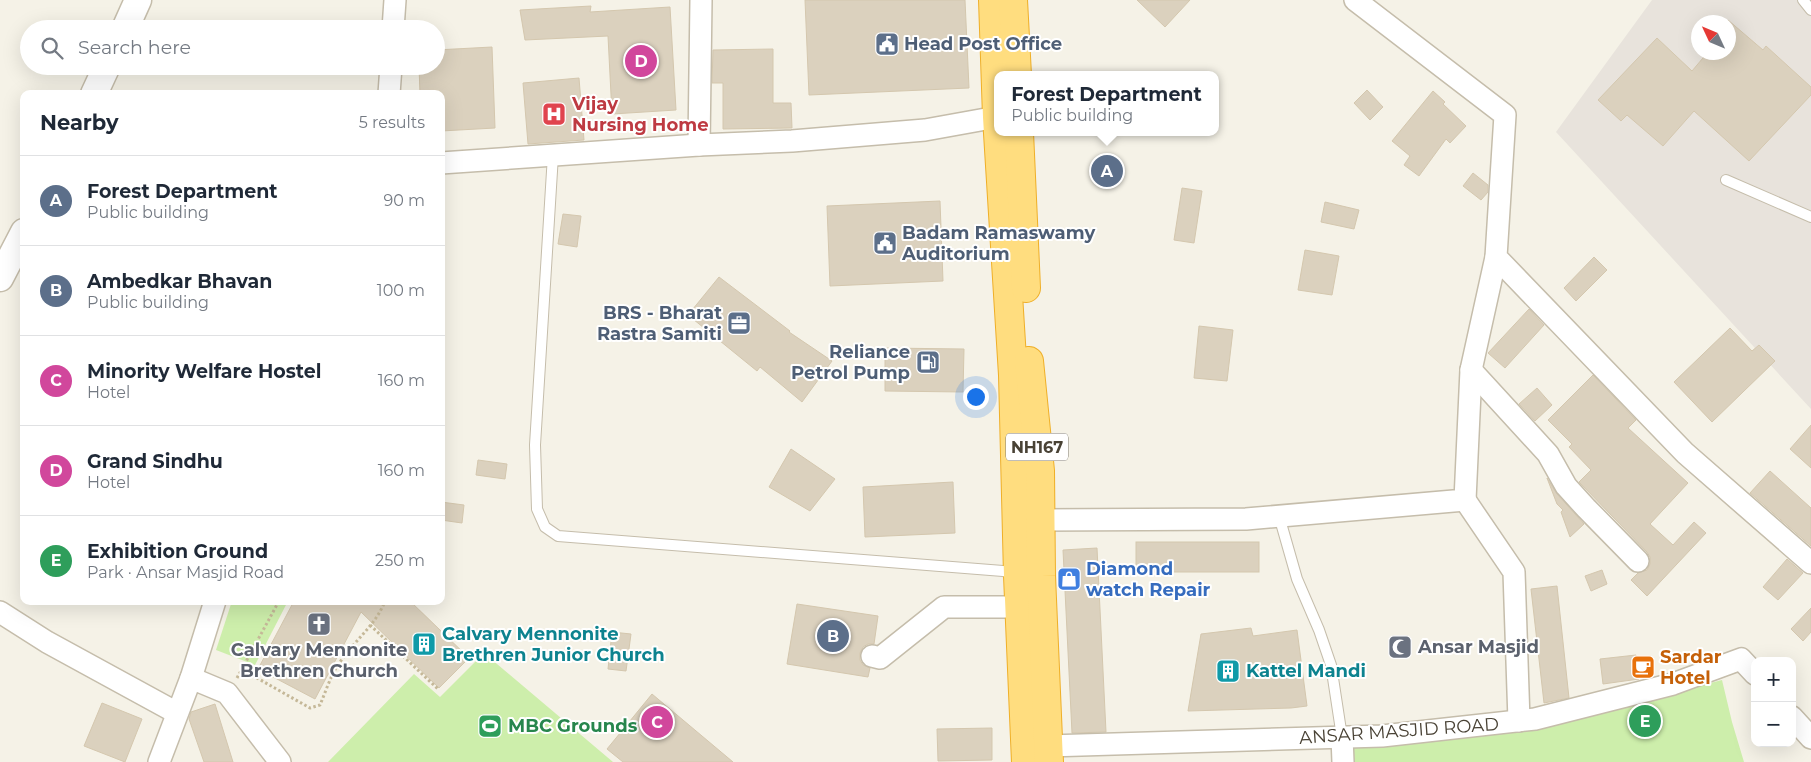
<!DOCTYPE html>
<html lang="en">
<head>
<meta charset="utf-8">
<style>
	body { margin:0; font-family:Montserrat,sans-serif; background:#f2f2f3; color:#1f2937 }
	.controls { position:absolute; right:15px; bottom:15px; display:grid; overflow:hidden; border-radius:10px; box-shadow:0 5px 20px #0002 }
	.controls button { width:45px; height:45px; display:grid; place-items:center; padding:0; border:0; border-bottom:1px solid #e0e1e3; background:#fff; color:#1f2937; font:25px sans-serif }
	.compass { position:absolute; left:1691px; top:15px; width:45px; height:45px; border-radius:50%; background:#fff; box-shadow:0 5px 20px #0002; rotate:314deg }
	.you { position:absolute; left:975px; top:396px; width:18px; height:18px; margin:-12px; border:4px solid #fff; border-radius:50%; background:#1a73e8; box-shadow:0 0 0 8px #1a73e833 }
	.badge { display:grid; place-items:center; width:32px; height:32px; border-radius:50%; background:#d93025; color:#fff; font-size:16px; font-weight:700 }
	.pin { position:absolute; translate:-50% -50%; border:2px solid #fff; box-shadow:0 1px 5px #0006 }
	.popup { position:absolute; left:994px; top:71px; width:225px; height:65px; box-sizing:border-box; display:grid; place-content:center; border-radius:10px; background:#fff; filter:drop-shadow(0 1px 4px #0005); font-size:16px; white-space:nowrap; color:#747a83 }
	.popup b { font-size:19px; color:#1f2937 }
	.popup::after { content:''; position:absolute; left:50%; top:100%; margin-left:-10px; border:10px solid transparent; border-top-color:#fff }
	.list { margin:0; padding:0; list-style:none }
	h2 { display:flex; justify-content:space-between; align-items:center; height:65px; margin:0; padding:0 20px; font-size:21px }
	h2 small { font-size:16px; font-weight:400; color:#747a83 }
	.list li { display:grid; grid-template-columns:32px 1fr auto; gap:15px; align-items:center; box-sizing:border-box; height:90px; padding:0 20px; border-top:1px solid #e0e1e3 }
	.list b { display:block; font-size:19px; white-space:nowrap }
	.list p { margin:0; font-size:16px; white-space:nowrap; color:#747a83 }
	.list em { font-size:16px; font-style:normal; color:#747a83 }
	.icon { flex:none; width:28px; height:28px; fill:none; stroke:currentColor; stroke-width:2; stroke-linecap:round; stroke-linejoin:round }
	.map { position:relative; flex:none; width:1811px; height:762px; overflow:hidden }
	.search { position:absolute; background:#fff; box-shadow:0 5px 20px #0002; left:20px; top:20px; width:425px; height:55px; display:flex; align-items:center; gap:12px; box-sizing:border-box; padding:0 18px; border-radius:28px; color:#747a83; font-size:19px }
	.panel { position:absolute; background:#fff; box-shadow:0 5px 20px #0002; left:20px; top:90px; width:425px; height:515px; border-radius:10px }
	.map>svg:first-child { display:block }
	.industrial { fill:#e8e3dc; fill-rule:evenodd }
	.green { fill:#cdeeab }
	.building { fill:#dbd1be; stroke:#d4c7ae }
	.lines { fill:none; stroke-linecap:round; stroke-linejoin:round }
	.service-casing { stroke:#c5bdab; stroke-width:12 }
	.minor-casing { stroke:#c5bdab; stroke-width:24 }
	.tertiary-casing { stroke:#c5bdab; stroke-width:29 }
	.trunk-casing { stroke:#efaf28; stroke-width:30 }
	.path { stroke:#c5b898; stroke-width:3; stroke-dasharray:2.5 2.5; stroke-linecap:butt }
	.service { stroke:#fff; stroke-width:10 }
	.minor { stroke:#fff; stroke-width:21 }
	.tertiary { stroke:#fff; stroke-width:26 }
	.trunk { stroke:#ffdd7f; stroke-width:28 }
	.labels { text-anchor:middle; stroke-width:4; stroke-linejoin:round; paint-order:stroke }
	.shield { fill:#fff; stroke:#807b72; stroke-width:1 }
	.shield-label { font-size:16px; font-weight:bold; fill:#494235 }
	.service-label { font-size:18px; font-weight:bold; fill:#4e5e75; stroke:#fff; text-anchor:start }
	.health-label { font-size:18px; font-weight:bold; fill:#be3a42; stroke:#fff; text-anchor:start }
	.shop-label { font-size:18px; font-weight:bold; fill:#366cbe; stroke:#fff; text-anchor:start }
	.culture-label { font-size:18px; font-weight:bold; fill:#0d838f; stroke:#fff; text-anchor:start }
	.worship-label { font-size:18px; font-weight:bold; fill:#5b616d; stroke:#fff; text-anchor:start }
	.food-label { font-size:18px; font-weight:bold; fill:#c56008; stroke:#fff; text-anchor:start }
	.leisure-label { font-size:18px; font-weight:bold; fill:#27864d; stroke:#fff; text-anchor:start }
	.street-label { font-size:18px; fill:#494235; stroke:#fff }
</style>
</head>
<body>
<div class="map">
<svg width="1811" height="762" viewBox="0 0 1811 762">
	<rect width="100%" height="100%" fill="#f5f2e7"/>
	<path class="industrial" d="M1652,0H1811V409L1556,132ZM1698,22H1728V52H1698Z"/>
	<g class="green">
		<polygon points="232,601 288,601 255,665 216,650"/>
		<polygon points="484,653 613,762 328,762 414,674 440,697"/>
		<polygon points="1722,680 1732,722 1744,762 1347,762 1348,743 1567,720"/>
	</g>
	<g class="building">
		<polygon points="805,0 965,0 969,88 809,95"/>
		<polygon points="1137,0 1190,0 1165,27"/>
		<polygon points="591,6 590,12 670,7 676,110 612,114 608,36 525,40 520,10"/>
		<polygon points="1728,20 1763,50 1766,46 1811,87 1811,95 1749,161 1694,111 1663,146 1627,115 1621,121 1598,100 1657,38 1692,71 1708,52 1728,52"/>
		<polygon points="492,47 495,128 441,131 441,94 420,94 419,66 436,66 436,50"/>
		<polygon points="773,49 773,103 791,103 792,128 723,129 723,83 712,83 713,50"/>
		<polygon points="579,78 584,140 528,144 523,83"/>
		<polygon points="1367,90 1383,107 1370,120 1354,103"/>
		<polygon points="1433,91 1445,102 1443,104 1466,126 1450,143 1446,139 1419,176 1404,165 1410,156 1392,141"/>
		<polygon points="1473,173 1488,185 1488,192 1481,200 1463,186"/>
		<polygon points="1182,188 1202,191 1194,243 1174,240"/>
		<polygon points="940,201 943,281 830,286 827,206"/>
		<polygon points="1325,202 1359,210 1354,229 1321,222"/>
		<polygon points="563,214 581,216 577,247 558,244"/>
		<polygon points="1305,250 1339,256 1332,295 1298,290"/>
		<polygon points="1594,257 1607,270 1576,301 1564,288"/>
		<polygon points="719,277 790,331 789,332 832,361 802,402 760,367 757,371 688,315"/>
		<polygon points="1529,309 1544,325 1505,368 1488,353"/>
		<polygon points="1199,326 1233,330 1227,381 1194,378"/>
		<polygon points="1730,328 1752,351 1759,345 1775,361 1712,422 1674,382"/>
		<polygon points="885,348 964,349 963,392 885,391"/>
		<polygon points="1593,375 1636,420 1628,428 1688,483 1650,524 1673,545 1694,522 1706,533 1647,596 1631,580 1638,573 1647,570 1650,564 1650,557 1647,552 1579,482 1591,470 1569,447 1572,444 1548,420"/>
		<polygon points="1537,388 1552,405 1535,421 1519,404"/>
		<polygon points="1811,425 1811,468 1790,449"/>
		<polygon points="791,449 835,479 810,511 769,487"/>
		<polygon points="478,460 507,464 505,479 476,475"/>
		<polygon points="1770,471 1811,508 1811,546 1750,493"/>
		<polygon points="1547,478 1557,494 1584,524 1570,537 1561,512 1563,510 1557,504"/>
		<polygon points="953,482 955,533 865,537 863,487"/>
		<polygon points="441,502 464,505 462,523 441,520"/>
		<rect x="1136" y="542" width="123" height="30"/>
		<polygon points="1097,548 1106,732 1072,733 1063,550"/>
		<polygon points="1787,559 1803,573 1778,600 1763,587"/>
		<polygon points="1602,570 1607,584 1591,591 1585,576"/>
		<polygon points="1557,586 1569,698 1544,703 1531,589"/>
		<polygon points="294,601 410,601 469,658 439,688 361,612 315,699 258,669"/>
		<polygon points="797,604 878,616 874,644 868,644 863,647 860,653 860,660 863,665 870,668 868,677 787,664"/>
		<polygon points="1811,608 1811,632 1803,641 1791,629"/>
		<polygon points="1251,628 1253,636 1297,630 1307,706 1291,708 1188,711 1201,634"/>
		<polygon points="612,632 631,634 626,671 608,669"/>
		<polygon points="1636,655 1639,679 1603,684 1600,659"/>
		<polygon points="652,694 733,762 623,762 607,749"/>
		<polygon points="102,703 142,719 125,762 84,746"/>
		<polygon points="215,704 233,762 204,762 189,719 191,712"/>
		<polygon points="992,728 992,760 938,761 937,729"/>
	</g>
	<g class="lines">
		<g class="service-casing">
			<g id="service">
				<polyline points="1803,0 1811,10"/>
				<polyline points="553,155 535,445 537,509 545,527 558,536 1003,571 1017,575"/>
				<polyline points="1726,180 1811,217"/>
				<polyline points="1279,516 1297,579 1319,630 1331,665 1342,737"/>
			</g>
		</g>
		<g class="minor-casing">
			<g id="minor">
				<polyline points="701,0 699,145 792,141 925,130 997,117"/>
				<polyline points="1355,0 1505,115 1496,257 1685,453 1811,563"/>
				<polyline points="393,29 395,0"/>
				<polyline points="389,94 391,66"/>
				<polyline points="441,163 699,145"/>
				<polyline points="1471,370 1548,454 1566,486 1586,508 1638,561"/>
				<polyline points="1465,500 1514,572 1519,721"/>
				<polyline points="1040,520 1246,519 1465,500 1471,370 1496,257"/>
				<polyline points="0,612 47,642 177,713"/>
				<polyline points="872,656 880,658 944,607 1020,607"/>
				<polyline points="191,678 227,693 280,762"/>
				<polyline points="1792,717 1811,738"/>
				<polyline points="1342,737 1343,762"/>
				<polyline points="1048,746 1382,736 1535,719 1673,684 1741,659 1755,674"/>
				<polyline points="159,762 191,678 215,601"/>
			</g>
		</g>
		<g class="tertiary-casing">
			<g id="tertiary">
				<polyline points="125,29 138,0"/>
				<polyline points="94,94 107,66"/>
				<polyline points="0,278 24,232"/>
			</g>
		</g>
		<g class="trunk-casing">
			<g id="trunk">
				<polyline points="993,0 997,117 1013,375 1018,576 1026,762"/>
				<polyline points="1013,0 1017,75"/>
				<polyline points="1019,132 1026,288"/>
				<polyline points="1029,361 1040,471 1041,576 1049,762"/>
			</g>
		</g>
		<g class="path">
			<polyline points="370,625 438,689"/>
			<path d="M245,664L246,672L250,674L310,708L320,705C326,691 331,674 340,662C354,641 376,625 385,601"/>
			<polyline points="237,678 279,601"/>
		</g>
		<use href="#service" class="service"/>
		<use href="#minor" class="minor"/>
		<use href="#tertiary" class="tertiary"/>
		<use href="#trunk" class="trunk"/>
	</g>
	<defs>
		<g id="civic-square" transform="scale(1.25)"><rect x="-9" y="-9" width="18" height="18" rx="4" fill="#5c6f8a" stroke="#fff"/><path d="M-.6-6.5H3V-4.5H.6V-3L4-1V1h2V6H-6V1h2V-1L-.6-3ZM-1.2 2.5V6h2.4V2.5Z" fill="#fff"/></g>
		<g id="hospital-square" transform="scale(1.25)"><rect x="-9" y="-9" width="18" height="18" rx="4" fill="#e0444e" stroke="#fff"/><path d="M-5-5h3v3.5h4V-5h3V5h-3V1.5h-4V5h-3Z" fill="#fff"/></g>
		<g id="office-square" transform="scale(1.25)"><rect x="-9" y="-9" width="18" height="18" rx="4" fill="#5c6f8a" stroke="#fff"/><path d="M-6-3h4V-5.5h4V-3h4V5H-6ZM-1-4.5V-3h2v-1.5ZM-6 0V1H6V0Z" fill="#fff"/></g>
		<g id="fuel-square" transform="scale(1.25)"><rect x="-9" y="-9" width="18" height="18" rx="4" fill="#5c6f8a" stroke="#fff"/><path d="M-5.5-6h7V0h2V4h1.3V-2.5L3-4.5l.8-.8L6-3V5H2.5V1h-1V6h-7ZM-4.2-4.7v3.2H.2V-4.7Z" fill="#fff"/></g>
		<g id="shop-square" transform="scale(1.25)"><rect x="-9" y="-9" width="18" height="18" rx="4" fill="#3f7fe0" stroke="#fff"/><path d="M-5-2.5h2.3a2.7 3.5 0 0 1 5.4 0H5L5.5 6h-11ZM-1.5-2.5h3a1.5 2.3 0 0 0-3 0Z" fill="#fff"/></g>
		<g id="church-square" transform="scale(1.25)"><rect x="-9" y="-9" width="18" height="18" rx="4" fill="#6b7280" stroke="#fff"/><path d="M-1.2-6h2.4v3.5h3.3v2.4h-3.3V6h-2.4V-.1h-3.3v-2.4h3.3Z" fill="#fff"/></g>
		<g id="building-square" transform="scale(1.25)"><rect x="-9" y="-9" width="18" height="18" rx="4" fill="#0f9aa8" stroke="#fff"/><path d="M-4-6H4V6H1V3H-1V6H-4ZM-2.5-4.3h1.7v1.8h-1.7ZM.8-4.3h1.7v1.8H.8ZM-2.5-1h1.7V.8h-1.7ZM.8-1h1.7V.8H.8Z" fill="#fff"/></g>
		<g id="mosque-square" transform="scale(1.25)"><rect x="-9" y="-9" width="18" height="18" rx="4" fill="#6b7280" stroke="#fff"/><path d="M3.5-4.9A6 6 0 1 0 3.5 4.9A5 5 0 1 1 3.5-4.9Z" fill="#fff"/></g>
		<g id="cafe-square" transform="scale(1.25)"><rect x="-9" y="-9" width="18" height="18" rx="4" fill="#e8710a" stroke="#fff"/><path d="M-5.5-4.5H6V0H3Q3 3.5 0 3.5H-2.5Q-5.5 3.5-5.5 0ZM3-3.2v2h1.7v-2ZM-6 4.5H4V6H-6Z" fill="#fff"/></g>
		<g id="stadium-square" transform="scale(1.25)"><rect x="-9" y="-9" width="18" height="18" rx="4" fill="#2e9e5b" stroke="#fff"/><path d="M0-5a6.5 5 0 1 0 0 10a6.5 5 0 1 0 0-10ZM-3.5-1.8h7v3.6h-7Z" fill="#fff"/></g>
	</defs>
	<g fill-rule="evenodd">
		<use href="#civic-square" x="887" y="44"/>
		<use href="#hospital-square" x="554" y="114"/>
		<use href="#civic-square" x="885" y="243"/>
		<use href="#office-square" x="739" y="323"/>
		<use href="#fuel-square" x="928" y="362"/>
		<use href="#shop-square" x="1069" y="579"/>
		<use href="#church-square" x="319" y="624"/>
		<use href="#building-square" x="424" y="644"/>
		<use href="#mosque-square" x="1400" y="647"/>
		<use href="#cafe-square" x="1643" y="667"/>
		<use href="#building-square" x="1228" y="671"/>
		<use href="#stadium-square" x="490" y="726"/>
	</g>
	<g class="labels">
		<rect class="shield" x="1006" y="433.5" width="62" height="27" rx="4"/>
		<g class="shield-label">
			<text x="1037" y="453">NH167</text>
		</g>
		<g class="service-label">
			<text x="904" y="50">Head Post Office</text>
			<text x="902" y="239">Badam Ramaswamy<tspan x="902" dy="21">Auditorium</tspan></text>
			<text x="722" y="319" text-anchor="end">BRS - Bharat<tspan x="722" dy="21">Rastra Samiti</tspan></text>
			<text x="910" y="358" text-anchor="end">Reliance<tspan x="910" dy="21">Petrol Pump</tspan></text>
		</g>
		<g class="health-label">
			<text x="572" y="110">Vijay<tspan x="572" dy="21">Nursing Home</tspan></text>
		</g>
		<g class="shop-label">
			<text x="1086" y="575">Diamond<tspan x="1086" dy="21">watch Repair</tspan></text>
		</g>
		<g class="culture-label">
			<text x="442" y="640">Calvary Mennonite<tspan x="442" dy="21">Brethren Junior Church</tspan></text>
			<text x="1246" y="677">Kattel Mandi</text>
		</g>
		<g class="worship-label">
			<text x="1418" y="653">Ansar Masjid</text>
			<text x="319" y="656" text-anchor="middle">Calvary Mennonite<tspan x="319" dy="21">Brethren Church</tspan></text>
		</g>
		<g class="food-label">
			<text x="1660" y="663">Sardar<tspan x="1660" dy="21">Hotel</tspan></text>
		</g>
		<g class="leisure-label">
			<text x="508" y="732">MBC Grounds</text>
		</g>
		<g class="street-label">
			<text transform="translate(1399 731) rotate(-4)" y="6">ANSAR MASJID ROAD</text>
		</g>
	</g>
</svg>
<div class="controls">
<button>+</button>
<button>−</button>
</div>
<svg class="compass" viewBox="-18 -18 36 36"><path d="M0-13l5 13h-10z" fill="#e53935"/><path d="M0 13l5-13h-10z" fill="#747a83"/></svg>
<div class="you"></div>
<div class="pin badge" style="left:1107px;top:171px;background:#5c6f8a">A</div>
<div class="popup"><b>Forest Department</b>Public building</div>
<div class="pin badge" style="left:833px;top:636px;background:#5c6f8a">B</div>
<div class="pin badge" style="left:657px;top:722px;background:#d1479c">C</div>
<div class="pin badge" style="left:641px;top:61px;background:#d1479c">D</div>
<div class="pin badge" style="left:1645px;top:721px;background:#2e9e5b">E</div>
<div class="search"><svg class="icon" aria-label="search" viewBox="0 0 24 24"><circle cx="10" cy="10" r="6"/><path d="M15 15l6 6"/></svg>Search here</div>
<section class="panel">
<h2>Nearby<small>5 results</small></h2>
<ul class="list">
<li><span class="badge" style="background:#5c6f8a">A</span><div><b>Forest Department</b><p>Public building</p></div><em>90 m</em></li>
<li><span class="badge" style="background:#5c6f8a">B</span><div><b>Ambedkar Bhavan</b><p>Public building</p></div><em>100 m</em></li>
<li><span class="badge" style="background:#d1479c">C</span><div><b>Minority Welfare Hostel</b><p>Hotel</p></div><em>160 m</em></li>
<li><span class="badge" style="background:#d1479c">D</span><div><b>Grand Sindhu</b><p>Hotel</p></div><em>160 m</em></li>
<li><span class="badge" style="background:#2e9e5b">E</span><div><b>Exhibition Ground</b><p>Park · Ansar Masjid Road</p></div><em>250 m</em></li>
</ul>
</section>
</div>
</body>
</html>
